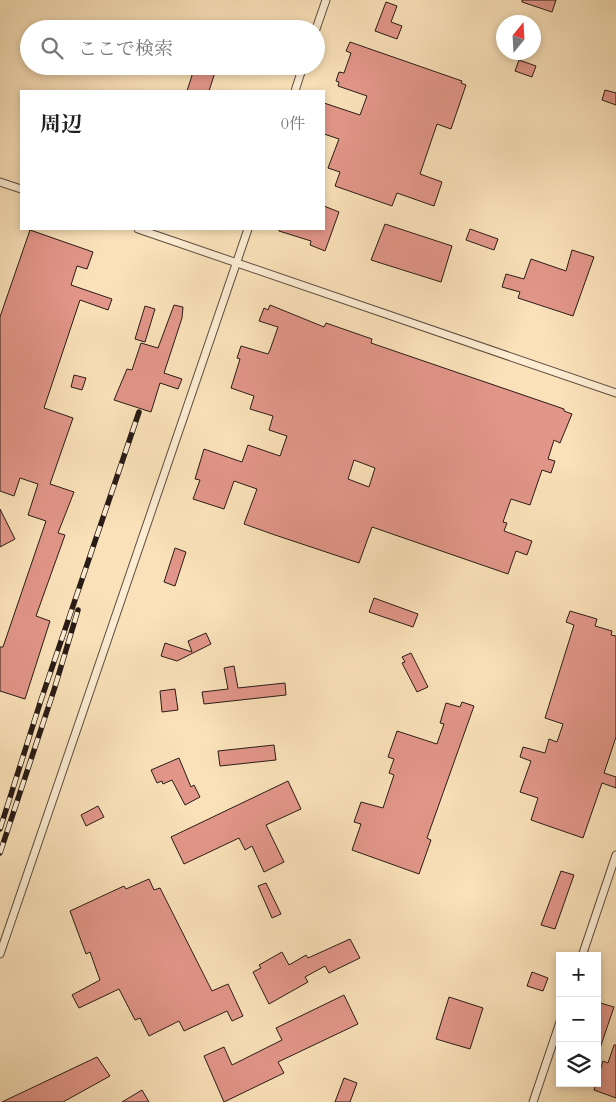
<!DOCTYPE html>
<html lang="ja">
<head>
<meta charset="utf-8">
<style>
	body { margin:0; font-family:Cardo,"Noto Serif JP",serif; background:#f6f6f6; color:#222 }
	.controls { position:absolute; right:15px; bottom:15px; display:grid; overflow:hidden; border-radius:0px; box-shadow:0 2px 8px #0003 }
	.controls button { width:45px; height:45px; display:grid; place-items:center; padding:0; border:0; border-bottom:1px solid #e0e0e0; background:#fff; color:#222; font:25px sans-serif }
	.compass { position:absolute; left:496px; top:15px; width:45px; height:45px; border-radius:50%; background:#fff; box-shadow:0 2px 8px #0003; rotate:18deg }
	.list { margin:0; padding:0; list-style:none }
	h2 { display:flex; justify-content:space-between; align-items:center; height:65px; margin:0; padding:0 20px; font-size:21px }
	h2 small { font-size:16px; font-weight:400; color:#767676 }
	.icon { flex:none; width:28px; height:28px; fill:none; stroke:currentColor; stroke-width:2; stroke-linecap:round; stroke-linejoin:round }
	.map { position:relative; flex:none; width:616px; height:1102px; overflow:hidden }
	.search { position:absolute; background:#fff; box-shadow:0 2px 8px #0003; left:20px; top:20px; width:305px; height:55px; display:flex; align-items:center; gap:12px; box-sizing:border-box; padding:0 18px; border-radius:28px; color:#767676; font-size:19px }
	.panel { position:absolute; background:#fff; box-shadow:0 2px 8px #0003; left:20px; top:90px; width:305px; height:140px; border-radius:0px }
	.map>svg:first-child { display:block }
	.building { fill:#e29689; stroke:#291c16; fill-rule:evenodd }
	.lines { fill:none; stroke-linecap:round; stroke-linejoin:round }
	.lane-casing { stroke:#5d4d3f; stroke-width:9 }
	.lane { stroke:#fcecd2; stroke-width:7 }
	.rail-casing { stroke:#291c16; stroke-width:5.5 }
	.rail { stroke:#fcecd2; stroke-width:4; stroke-dasharray:11; stroke-linecap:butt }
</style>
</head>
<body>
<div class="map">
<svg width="616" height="1102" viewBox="0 0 616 1102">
	<rect width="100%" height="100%" fill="#fae1b9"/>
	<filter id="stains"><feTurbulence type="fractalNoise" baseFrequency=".004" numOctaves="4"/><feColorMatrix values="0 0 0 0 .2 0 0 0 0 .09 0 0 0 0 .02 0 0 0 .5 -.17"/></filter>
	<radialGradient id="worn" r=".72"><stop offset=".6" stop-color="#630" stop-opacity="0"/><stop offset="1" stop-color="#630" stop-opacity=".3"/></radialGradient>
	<g class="building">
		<polygon points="522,0 556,0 552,12 522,2"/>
		<polygon points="386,2 397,6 391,22 402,26 397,39 375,31"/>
		<polygon points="350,42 462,81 461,83 466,85 451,129 437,124 420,174 442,182 434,206 397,193 392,206 335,186 340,172 328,168 339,139 324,134 324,103 360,115 367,96 338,86 339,82 336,81 339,72 344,73 351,53 346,51"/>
		<polygon points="519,60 536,66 532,77 515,71"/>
		<polygon points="195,66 217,66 209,91 187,91"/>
		<polygon points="605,90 616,93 616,105 602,100"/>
		<polygon points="324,206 339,212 325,251 310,245 311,241 279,231 279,229 324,229"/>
		<polygon points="385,224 452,246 441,282 371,260"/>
		<polygon points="470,229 498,239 494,250 466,240"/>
		<polygon points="30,230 93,252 87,269 77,266 71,285 112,299 108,310 80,300 44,408 73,418 50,484 74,492 58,533 65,535 36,616 50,621 25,699 0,691 0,647 3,647 46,521 28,515 38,484 20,478 14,496 0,491 0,317"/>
		<polygon points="572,250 594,257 573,316 518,298 520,292 502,287 506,274 524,279 531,259 566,271"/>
		<polygon points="174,305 183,307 182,318 164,373 182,379 178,389 160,383 151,412 114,400 127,369 132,370 141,343 158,348"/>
		<path d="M270,305L324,327L326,323L372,339L371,343L564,409V411L572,414L560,443L554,440L548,459L555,461L551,473L542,470L530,505L511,499L503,522L507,523L504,531L532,541L527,555L516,551L508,574L372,527L359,563L275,535L244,524L257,489L234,481L224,509L193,499L200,480L195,479L204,449L242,462L248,445L280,456L287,436L269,430L273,416L250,409L254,396L231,388L240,359L237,358L241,346L268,354L270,350L278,327L259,321L264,308L268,310ZM354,460L375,468L369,487L348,479Z"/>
		<polygon points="145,306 155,309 145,342 135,339"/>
		<polygon points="74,375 86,378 82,390 71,387"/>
		<polygon points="0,509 15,539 0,547"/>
		<polygon points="175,548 186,552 175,586 164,582"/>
		<polygon points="374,598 418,614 413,627 369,612"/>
		<polygon points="570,611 597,619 595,626 612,631 611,635 616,636 616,737 604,773 616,777 616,788 602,783 583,838 531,820 538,798 520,792 531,761 520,757 523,747 545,753 549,739 557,742 563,724 545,718 574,625 566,622"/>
		<polygon points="206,633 211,644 177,661 161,656 165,643 192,652 188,641"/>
		<polygon points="411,653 428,687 417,692 402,663 405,662 402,657"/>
		<polygon points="234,666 238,688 285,683 286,695 204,704 202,692 228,689 224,668"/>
		<polygon points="175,689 178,710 162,712 160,691"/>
		<polygon points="462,702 474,706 427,838 431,840 419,874 352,850 361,824 354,822 361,802 383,808 394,775 389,773 394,759 388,757 397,731 437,744 444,724 440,723 446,703 460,707"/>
		<polygon points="274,745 276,760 220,766 218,751"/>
		<polygon points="179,758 191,787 194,785 200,797 185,805 172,780 163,784 162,781 157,783 151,770"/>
		<polygon points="288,781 301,809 266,825 284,862 264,872 252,846 245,850 239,838 184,864 171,837"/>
		<polygon points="98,806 104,817 86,826 81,815"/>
		<polygon points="561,871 574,875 555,929 541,925"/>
		<polygon points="149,879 154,890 160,888 212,991 228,984 243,1016 232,1021 227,1011 184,1031 179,1021 149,1036 140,1018 135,1020 119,989 79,1008 72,995 100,980 90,952 86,954 70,911 124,886 126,889"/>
		<polygon points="266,883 281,914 272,918 258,886"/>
		<polygon points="350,939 360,958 329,973 325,966 305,977 308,982 269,1004 253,972 261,968 259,965 282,952 289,965 306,955 308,958"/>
		<polygon points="532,972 548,978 543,991 527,986"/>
		<polygon points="344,995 358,1024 278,1062 284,1073 224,1102 204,1056 224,1047 232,1065 282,1040 276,1028"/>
		<polygon points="449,997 483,1008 470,1049 436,1039"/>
		<polygon points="597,1002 614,1007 599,1051 597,1051"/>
		<polygon points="614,1045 616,1045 616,1098 594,1090 603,1061 608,1063"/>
		<polygon points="97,1057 110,1076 63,1102 2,1102"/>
		<polygon points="344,1078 357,1083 350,1102 335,1102"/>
		<polygon points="142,1090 149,1102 122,1102"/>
	</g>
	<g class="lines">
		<g class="lane-casing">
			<g id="lane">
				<polyline points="316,29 326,0"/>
				<polyline points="295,91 303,66"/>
				<polyline points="0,182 21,189"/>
				<polyline points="138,229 616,393"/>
				<polyline points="0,954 248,229"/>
				<polyline points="582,956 616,855"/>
				<polyline points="533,1102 560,1022"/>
			</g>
		</g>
		<use href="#lane" class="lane"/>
		<g class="rail-casing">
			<g id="rail">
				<polyline points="0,829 41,700 139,412"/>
				<polyline points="0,853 54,690 78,610"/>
			</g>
		</g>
		<use href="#rail" class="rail"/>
	</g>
	<rect width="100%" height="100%" filter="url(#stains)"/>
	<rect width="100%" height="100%" fill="url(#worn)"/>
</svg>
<div class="controls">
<button>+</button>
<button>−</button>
<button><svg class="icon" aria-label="layers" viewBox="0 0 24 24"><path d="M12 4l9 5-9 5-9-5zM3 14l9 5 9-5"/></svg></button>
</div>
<svg class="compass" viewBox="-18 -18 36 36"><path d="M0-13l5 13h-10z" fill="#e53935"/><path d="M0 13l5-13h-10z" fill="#767676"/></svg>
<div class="search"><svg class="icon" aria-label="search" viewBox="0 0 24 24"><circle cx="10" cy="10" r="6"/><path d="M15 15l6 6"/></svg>ここで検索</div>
<section class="panel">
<h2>周辺<small>0件</small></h2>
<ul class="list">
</ul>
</section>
</div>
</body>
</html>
